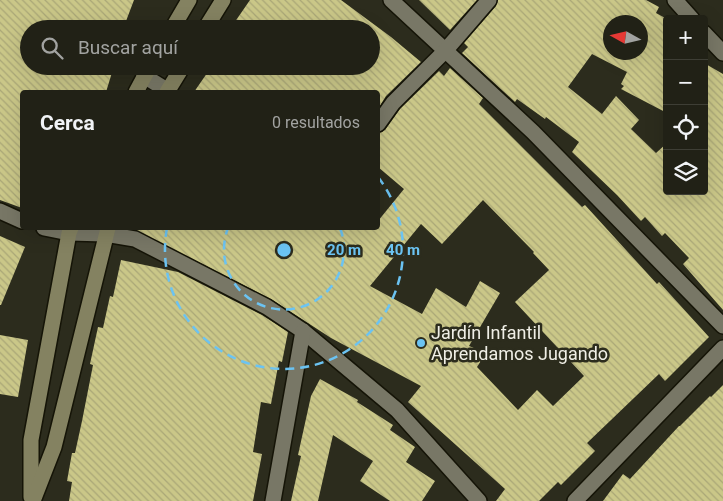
<!DOCTYPE html>
<html lang="es">
<head>
<meta charset="utf-8">
<style>
	body { margin:0; font-family:Roboto,sans-serif; background:#29291f; color:#f1f3f6 }
	.controls { position:absolute; right:15px; top:15px; display:grid; overflow:hidden; border-radius:5px; box-shadow:0 5px 20px #0002 }
	.controls button { width:45px; height:45px; display:grid; place-items:center; padding:0; border:0; border-bottom:1px solid #3e3e35; background:#212116; color:#f1f3f6; font:25px sans-serif }
	.compass { position:absolute; left:603px; top:15px; width:45px; height:45px; border-radius:50%; background:#212116; box-shadow:0 5px 20px #0002; rotate:278deg }
	.list { margin:0; padding:0; list-style:none }
	h2 { display:flex; justify-content:space-between; align-items:center; height:65px; margin:0; padding:0 20px; font-size:21px }
	h2 small { font-size:16px; font-weight:400; color:#a2a3a1 }
	.icon { flex:none; width:28px; height:28px; fill:none; stroke:currentColor; stroke-width:2; stroke-linecap:round; stroke-linejoin:round }
	.map { position:relative; flex:none; width:723px; height:501px; overflow:hidden }
	.search { position:absolute; background:#212116; box-shadow:0 5px 20px #0002; left:20px; top:20px; width:360px; height:55px; display:flex; align-items:center; gap:12px; box-sizing:border-box; padding:0 18px; border-radius:28px; color:#a2a3a1; font-size:19px }
	.panel { position:absolute; background:#212116; box-shadow:0 5px 20px #0002; left:20px; top:90px; width:360px; height:140px; border-radius:5px }
	.map>svg:first-child { display:block }
	.building { fill:url(#building-back-hatch); fill-rule:evenodd }
	.lines { fill:none; stroke-linecap:round; stroke-linejoin:round }
	.minor-casing { stroke:#151407; stroke-width:18 }
	.secondary-casing { stroke:#151407; stroke-width:18 }
	.minor { stroke:#787766; stroke-width:15 }
	.secondary { stroke:#848261; stroke-width:15 }
	.ring { fill:none; stroke:#6bc3f2; stroke-width:2.5; stroke-dasharray:9 6 }
	.poi-dot { fill:#6bc3f2; stroke:#2c2c1d; stroke-width:2 }
	.labels { text-anchor:middle; stroke-width:5; stroke-linejoin:round; paint-order:stroke }
	.poi-label { font-size:18px; fill:#f0efe6; stroke:#2c2c1d; text-anchor:start }
	.centre { fill:#6bc3f2; stroke:#2c2c1d; stroke-width:2.5 }
	.ring-label { font-size:15px; text-anchor:middle; font-weight:bold; fill:#6bc3f2; stroke:#2c2c1d; stroke-width:5; stroke-linejoin:round; paint-order:stroke }
</style>
</head>
<body>
<div class="map">
<svg width="723" height="501" viewBox="0 0 723 501">
	<defs>
		<pattern id="building-back-hatch" width="6" height="6" patternUnits="userSpaceOnUse" patternTransform="scale(1.25)"><rect width="6" height="6" fill="#cac788"/><path d="M-1 5l2 2M0 0l6 6M5-1l2 2" fill="none" stroke="#aaa777"/></pattern>
	</defs>
	<rect width="100%" height="100%" fill="#2c2c1d"/>
	<g class="building">
		<polygon points="0,0 134,0 123,29 29,29 29,66 114,66 106,92 22,92 22,208 0,200"/>
		<polygon points="250,0 341,0 391,37 421,62 386,96 378,109 378,92 194,92 212,66 371,66 371,29 230,29"/>
		<polygon points="419,0 477,0 450,30"/>
		<path d="M498,0H646L659,7L656,13L667,19V113L621,89L624,86L621,84L627,72L592,54L568,87L602,114L616,96L639,120L631,129L656,153L667,143V191H704V63L723,74V310L683,264L689,258L665,233L662,236L645,217L641,221L617,195L572,152L579,142L546,117L545,119L517,99L515,102L462,53L468,47L464,43L496,6ZM610,22H640V52H610Z"/>
		<path d="M450,68L483,98L479,104L582,207L585,205L657,284L659,282L709,337L665,381L659,374L587,443L595,451L561,485L558,482L539,501H496L505,489L408,402L421,386L331,338L271,299L131,228H378V221L404,189L378,167V133L385,130L400,109L439,71L444,76ZM483,200L534,252L533,253L549,270L515,302L584,376L553,406L537,390L518,410L477,367L486,353L469,346L500,293L480,281L466,307L436,288L422,314L370,286L421,224L442,244Z"/>
		<polygon points="0,236 25,247 1,305 0,305"/>
		<polygon points="121,260 178,272 262,315 288,332 282,362 279,361 271,404 261,402 253,452 262,454 253,501 69,501 72,482 67,481 72,453 75,453 82,421 93,365 90,364 98,327 103,328 110,296 113,297"/>
		<polygon points="0,335 28,340 18,397 0,394"/>
		<polygon points="320,379 358,400 357,402 393,425 390,430 415,447 406,462 435,481 422,501 390,501 360,481 373,461 333,435 318,501 291,501 301,456 298,455 311,396"/>
		<polygon points="723,385 723,501 603,501 623,474 630,479 679,426 680,426 710,396 711,397"/>
	</g>
	<g class="lines">
		<g class="minor-casing">
			<g id="minor">
				<polyline points="391,0 533,132 723,326"/>
				<polyline points="675,0 692,19"/>
				<polyline points="704,33 723,53"/>
				<polyline points="144,76 170,92"/>
				<polyline points="378,124 393,103 445,51 489,0"/>
				<polyline points="0,211 22,221"/>
				<polyline points="44,228 69,233 105,234 135,239 267,307 303,331 397,410 479,501"/>
				<polyline points="273,501 303,331"/>
				<polyline points="575,501 723,348"/>
			</g>
		</g>
		<g class="secondary-casing">
			<g id="secondary">
				<polyline points="172,29 189,0"/>
				<polyline points="205,29 223,0"/>
				<polyline points="136,92 150,66"/>
				<polyline points="167,92 183,66"/>
				<polyline points="31,497 31,440 69,233 71,228"/>
				<polyline points="33,501 54,447 108,228"/>
			</g>
		</g>
		<use href="#minor" class="minor"/>
		<use href="#secondary" class="secondary"/>
	</g>
	<g class="ring">
		<path d="M340 228A60 60 0 1 1 228 228"/>
		<path d="M378 177A119 119 0 1 1 167 228"/>
	</g>
	<circle class="poi-dot" cx="421" cy="343" r="5"/>
	<g class="labels">
		<g class="poi-label">
			<text x="431" y="339">Jardín Infantil<tspan x="431" dy="21">Aprendamos Jugando</tspan></text>
		</g>
	</g>
	<circle cx="284" cy="250" r="8" class="centre"/>
	<g class="ring-label">
		<text x="344" y="255">20 m</text>
		<text x="403" y="255">40 m</text>
	</g>
</svg>
<div class="controls">
<button>+</button>
<button>−</button>
<button><svg class="icon" aria-label="locate" viewBox="0 0 24 24"><circle cx="12" cy="12" r="6"/><path d="M12 2v4M12 18v4M2 12h4M18 12h4"/></svg></button>
<button><svg class="icon" aria-label="layers" viewBox="0 0 24 24"><path d="M12 4l9 5-9 5-9-5zM3 14l9 5 9-5"/></svg></button>
</div>
<svg class="compass" viewBox="-18 -18 36 36"><path d="M0-13l5 13h-10z" fill="#e53935"/><path d="M0 13l5-13h-10z" fill="#a2a3a1"/></svg>
<div class="search"><svg class="icon" aria-label="search" viewBox="0 0 24 24"><circle cx="10" cy="10" r="6"/><path d="M15 15l6 6"/></svg>Buscar aquí</div>
<section class="panel">
<h2>Cerca<small>0 resultados</small></h2>
<ul class="list">
</ul>
</section>
</div>
</body>
</html>
